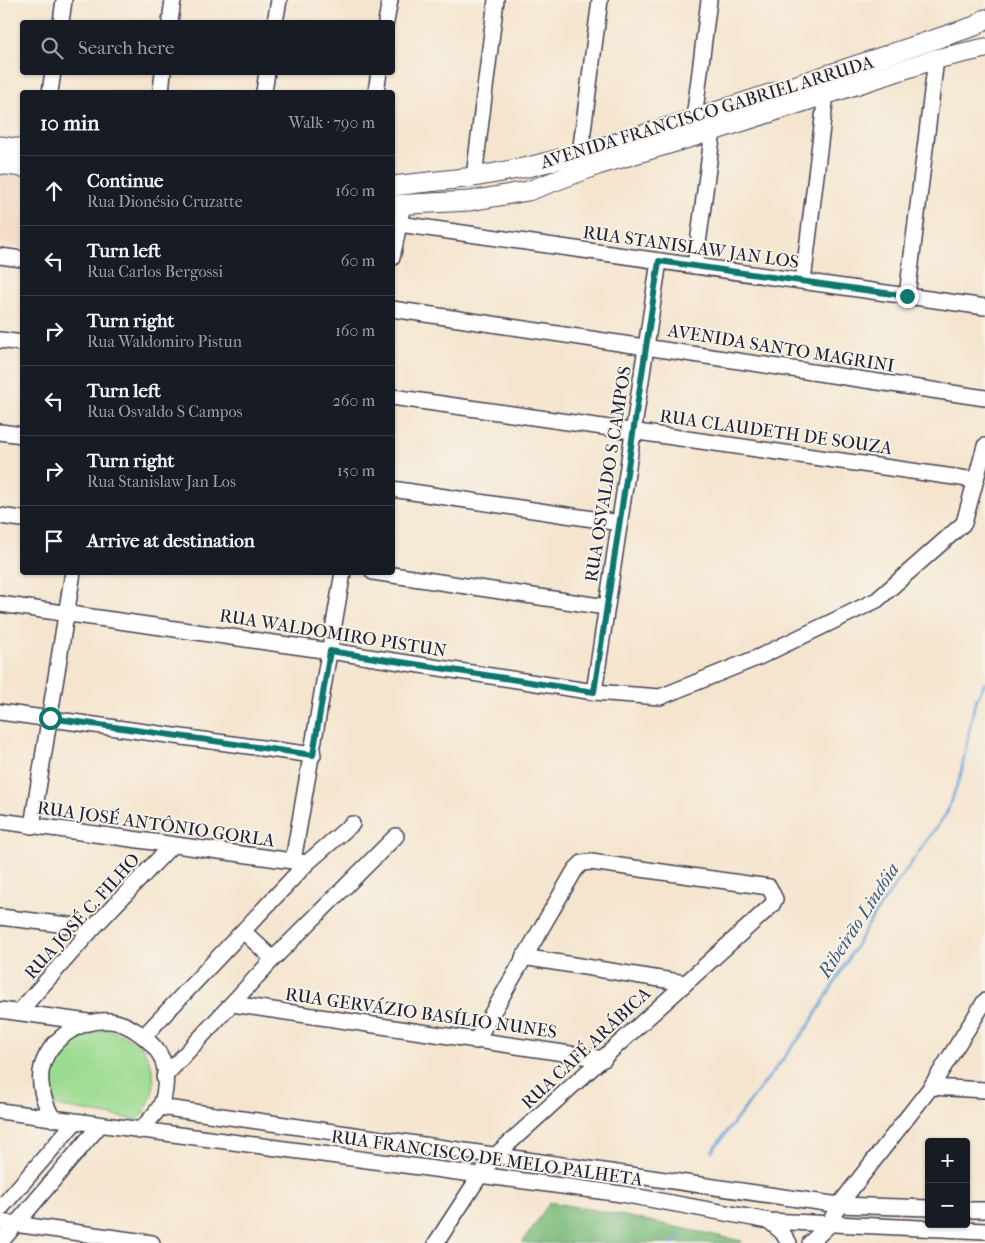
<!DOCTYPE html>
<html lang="en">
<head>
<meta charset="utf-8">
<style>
	body { margin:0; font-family:"IM FELL French Canon",serif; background:#242831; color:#f1f3f6 }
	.controls { position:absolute; right:15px; bottom:15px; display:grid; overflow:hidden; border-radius:5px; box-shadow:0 1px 4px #0004 }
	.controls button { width:45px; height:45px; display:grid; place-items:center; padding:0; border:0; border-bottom:1px solid #363941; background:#171b24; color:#f1f3f6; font:25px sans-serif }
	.stop { position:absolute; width:15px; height:15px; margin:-11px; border:4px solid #0f766e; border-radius:50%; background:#fff }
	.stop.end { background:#0f766e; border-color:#fff; box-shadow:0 1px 5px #0008 }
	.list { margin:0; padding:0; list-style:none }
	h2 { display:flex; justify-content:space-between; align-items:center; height:65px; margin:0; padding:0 20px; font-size:21px }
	h2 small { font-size:16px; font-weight:400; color:#9ea1a6 }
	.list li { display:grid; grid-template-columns:32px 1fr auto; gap:15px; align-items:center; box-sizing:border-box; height:70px; padding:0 20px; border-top:1px solid #363941 }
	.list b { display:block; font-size:19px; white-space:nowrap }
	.list p { margin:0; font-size:16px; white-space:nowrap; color:#9ea1a6 }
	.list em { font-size:16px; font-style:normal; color:#9ea1a6 }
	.icon { flex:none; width:28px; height:28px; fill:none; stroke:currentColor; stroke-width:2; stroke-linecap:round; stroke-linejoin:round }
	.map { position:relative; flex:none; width:985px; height:1243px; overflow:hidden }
	.search { position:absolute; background:#171b24; box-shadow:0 1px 4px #0004; left:20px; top:20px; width:375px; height:55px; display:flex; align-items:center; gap:12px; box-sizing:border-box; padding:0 18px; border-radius:5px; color:#9ea1a6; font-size:19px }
	.panel { position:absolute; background:#171b24; box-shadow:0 1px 4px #0004; left:20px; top:90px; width:375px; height:485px; border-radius:5px }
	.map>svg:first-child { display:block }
	.built { fill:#f2d5be }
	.green { fill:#9bdb91; stroke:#5e7e66 }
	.forest { fill:#7cbb7b; stroke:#4f6e5b }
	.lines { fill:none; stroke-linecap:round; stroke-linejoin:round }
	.stream { stroke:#69a4d9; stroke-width:3 }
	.minor-casing { stroke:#423f51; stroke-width:18 }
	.major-casing { stroke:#423f51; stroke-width:21 }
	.minor { stroke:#fff; stroke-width:15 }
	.major { stroke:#fff; stroke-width:19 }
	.route { stroke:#0f766e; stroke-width:6 }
	.labels { text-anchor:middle; stroke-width:4; stroke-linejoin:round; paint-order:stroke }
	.street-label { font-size:18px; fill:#22223b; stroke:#f7f3e8 }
	.water-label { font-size:19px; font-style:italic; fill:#3e567a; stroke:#f7f3e8 }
</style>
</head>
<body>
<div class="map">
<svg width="985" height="1243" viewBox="0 0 985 1243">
	<rect width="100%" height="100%" fill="#f7f3e8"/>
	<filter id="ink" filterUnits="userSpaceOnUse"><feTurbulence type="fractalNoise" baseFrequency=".02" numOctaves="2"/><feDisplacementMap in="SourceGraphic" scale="10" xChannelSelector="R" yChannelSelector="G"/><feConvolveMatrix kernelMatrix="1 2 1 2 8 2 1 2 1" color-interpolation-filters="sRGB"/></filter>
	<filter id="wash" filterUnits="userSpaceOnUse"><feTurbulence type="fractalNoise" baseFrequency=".0096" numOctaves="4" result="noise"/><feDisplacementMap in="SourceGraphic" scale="20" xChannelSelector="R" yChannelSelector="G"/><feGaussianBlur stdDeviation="1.12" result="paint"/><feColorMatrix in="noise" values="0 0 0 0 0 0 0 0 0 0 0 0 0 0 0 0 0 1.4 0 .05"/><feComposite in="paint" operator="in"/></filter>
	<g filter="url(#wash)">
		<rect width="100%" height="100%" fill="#f5e5cf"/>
		<polygon class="built" points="0,173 22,176 22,247 0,244"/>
		<path class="green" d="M104,1029C117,1033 129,1036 140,1045C144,1048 145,1054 148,1058C159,1081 153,1100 138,1120L56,1106C38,1063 61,1037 104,1029Z"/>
		<polygon class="forest" points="550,1202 621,1215 742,1241 741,1243 522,1243"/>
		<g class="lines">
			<g class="stream">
				<polyline points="712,1151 810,1024 874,915 946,814 960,778 975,702 985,683"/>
				<polyline points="673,1243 680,1235"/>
			</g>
		</g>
	</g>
	<g filter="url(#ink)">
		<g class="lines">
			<g class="minor-casing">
				<g id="minor">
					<polyline points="61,22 64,0"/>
					<polyline points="170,22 173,0"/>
					<polyline points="275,22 279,0"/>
					<polyline points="386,22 390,0"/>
					<polyline points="50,92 53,72"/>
					<polyline points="161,92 163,72"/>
					<polyline points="264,92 267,72"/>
					<polyline points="376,92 379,72"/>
					<polyline points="694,119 709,0"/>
					<polyline points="580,154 600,0"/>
					<polyline points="474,177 496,0"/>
					<polyline points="392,223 985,307"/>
					<polyline points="0,256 22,259"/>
					<polyline points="392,258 403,205"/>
					<polyline points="695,266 713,131"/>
					<polyline points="803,281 826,94"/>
					<polyline points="907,296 936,59"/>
					<polyline points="392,309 985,398"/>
					<polyline points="0,340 22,343"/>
					<polyline points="392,397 975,480"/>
					<polyline points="0,432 22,435"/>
					<polyline points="392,489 620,523"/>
					<polyline points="0,516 22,519"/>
					<polyline points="373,572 606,607"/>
					<polyline points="0,604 330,651 594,692 660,697 759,657 877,600 964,523 985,446"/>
					<polyline points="594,692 659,261"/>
					<polyline points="0,712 313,755"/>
					<polyline points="0,821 307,863"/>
					<polyline points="32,826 73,572"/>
					<polyline points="293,861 343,572"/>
					<polyline points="0,917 93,928"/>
					<polyline points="243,931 273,959"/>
					<polyline points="523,957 685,983"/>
					<polyline points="232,1004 604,1059"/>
					<polyline points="0,1010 88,1022"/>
					<polyline points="19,1012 93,928 172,845"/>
					<polyline points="144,1036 307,863 352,824"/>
					<polyline points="164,1077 273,959 396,836"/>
					<polyline points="931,1087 985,1090"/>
					<polyline points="160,1107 839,1205 929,1208"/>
					<polyline points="0,1111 622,1194 769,1221 985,1231"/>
					<path d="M53,1119C45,1104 39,1089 41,1072C46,1039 84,1015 116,1022C133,1026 155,1043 162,1059C168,1072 166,1097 159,1108C154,1116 146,1124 139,1131"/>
					<polyline points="0,1209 75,1122"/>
					<polyline points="966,1210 985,1210"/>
					<polyline points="769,1221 782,1232 789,1243"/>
					<polyline points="0,1222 152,1243"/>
					<polyline points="0,1243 100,1125"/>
					<polyline points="436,1243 481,1174 497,1154 772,905 775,899 769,887 591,862 582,863 575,870 476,1041"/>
					<polyline points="810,1243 828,1226 839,1205 931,1087 985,1001"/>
				</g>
			</g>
			<g class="major-casing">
				<g id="major">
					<polyline points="0,146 22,149"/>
					<polyline points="0,164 22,167"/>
					<polyline points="392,186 474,177 528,167 580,154 694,119 975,26 985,19"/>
					<polyline points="392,205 470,201 528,191 598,165 713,131 936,59 985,48"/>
				</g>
			</g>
			<use href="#minor" class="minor"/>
			<use href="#major" class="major"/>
		</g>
	</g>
	<g class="lines" filter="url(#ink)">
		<polyline class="route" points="50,718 313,755 330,651 594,692 659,261 907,296"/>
	</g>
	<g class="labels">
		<g class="street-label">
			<text transform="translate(707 112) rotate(-17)" y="6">AVENIDA FRANCISCO GABRIEL ARRUDA</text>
			<text transform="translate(691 247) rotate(8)" y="6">RUA STANISLAW JAN LOS</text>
			<text transform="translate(781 348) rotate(9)" y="6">AVENIDA SANTO MAGRINI</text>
			<text transform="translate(776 432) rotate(8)" y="6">RUA CLAUDETH DE SOUZA</text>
			<text transform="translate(608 474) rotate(-81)" y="6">RUA OSVALDO S CAMPOS</text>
			<text transform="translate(333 633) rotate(9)" y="6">RUA WALDOMIRO PISTUN</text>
			<text transform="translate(156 824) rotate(8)" y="6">RUA JOSÉ ANTÔNIO GORLA</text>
			<text transform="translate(82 916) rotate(-48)" y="6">RUA JOSÉ C. FILHO</text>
			<text transform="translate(421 1013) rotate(8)" y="6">RUA GERVÁZIO BASÍLIO NUNES</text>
			<text transform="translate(586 1048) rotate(-43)" y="6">RUA CAFÉ ARÁBICA</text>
			<text transform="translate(487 1158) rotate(8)" y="6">RUA FRANCISCO DE MELO PALHETA</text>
		</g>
		<g class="water-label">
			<text transform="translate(858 920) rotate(-57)" y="7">Ribeirão Lindóia</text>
		</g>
	</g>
</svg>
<div class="controls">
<button>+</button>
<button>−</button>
</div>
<div class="stop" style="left:50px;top:718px"></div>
<div class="stop end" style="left:907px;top:296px"></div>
<div class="search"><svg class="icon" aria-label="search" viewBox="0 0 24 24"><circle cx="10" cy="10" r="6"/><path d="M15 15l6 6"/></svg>Search here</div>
<section class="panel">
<h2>10 min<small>Walk · 790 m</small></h2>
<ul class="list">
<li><svg class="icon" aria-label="ahead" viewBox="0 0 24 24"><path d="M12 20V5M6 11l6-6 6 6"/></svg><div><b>Continue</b><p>Rua Dionésio Cruzatte</p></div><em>160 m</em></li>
<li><svg class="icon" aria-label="left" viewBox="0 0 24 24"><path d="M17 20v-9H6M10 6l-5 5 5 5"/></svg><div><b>Turn left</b><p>Rua Carlos Bergossi</p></div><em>60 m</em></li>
<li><svg class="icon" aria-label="right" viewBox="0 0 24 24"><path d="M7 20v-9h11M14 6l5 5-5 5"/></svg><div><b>Turn right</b><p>Rua Waldomiro Pistun</p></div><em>160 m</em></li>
<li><svg class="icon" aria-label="left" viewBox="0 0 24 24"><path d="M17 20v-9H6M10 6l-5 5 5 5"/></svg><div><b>Turn left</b><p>Rua Osvaldo S Campos</p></div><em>260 m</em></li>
<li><svg class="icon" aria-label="right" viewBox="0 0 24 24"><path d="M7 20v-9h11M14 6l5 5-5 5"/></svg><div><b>Turn right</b><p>Rua Stanislaw Jan Los</p></div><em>150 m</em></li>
<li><svg class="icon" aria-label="arrive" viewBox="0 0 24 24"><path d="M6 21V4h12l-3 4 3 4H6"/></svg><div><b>Arrive at destination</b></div></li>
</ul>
</section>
</div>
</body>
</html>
